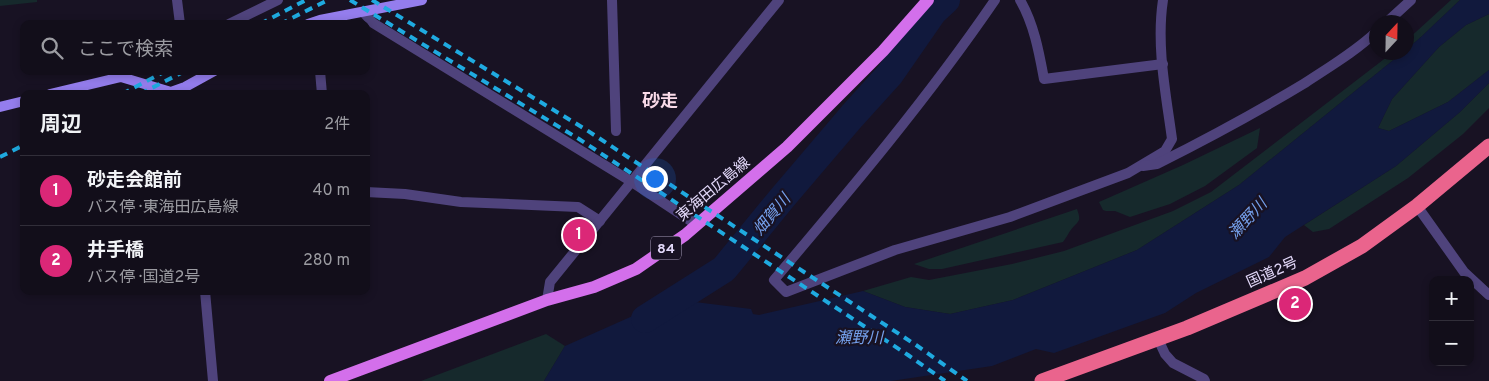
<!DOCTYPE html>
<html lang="ja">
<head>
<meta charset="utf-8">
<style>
	body { margin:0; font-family:Overpass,"Noto Sans JP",sans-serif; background:#1f1c27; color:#f1f3f6 }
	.controls { position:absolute; right:15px; bottom:15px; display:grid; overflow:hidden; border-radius:10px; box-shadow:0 2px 8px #0003 }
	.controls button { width:45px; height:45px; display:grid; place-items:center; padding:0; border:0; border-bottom:1px solid #312e39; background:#120e1a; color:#f1f3f6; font:25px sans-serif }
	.compass { position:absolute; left:1369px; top:15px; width:45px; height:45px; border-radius:50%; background:#120e1a; box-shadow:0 2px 8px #0003; rotate:22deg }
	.you { position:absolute; left:654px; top:178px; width:18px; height:18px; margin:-12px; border:4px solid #fff; border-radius:50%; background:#1a73e8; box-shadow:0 0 0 8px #1a73e833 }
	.badge { display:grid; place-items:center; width:32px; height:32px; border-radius:50%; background:#db2777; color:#fff; font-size:16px; font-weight:700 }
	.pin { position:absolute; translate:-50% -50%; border:2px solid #fff; box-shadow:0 1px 5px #0006 }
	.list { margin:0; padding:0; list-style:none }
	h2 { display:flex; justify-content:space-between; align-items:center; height:65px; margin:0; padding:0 20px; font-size:21px }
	h2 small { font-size:16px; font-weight:400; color:#9c9ca2 }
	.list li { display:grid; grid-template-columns:32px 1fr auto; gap:15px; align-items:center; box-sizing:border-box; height:70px; padding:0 20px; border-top:1px solid #312e39 }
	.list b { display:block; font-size:19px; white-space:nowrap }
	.list p { margin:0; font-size:16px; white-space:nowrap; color:#9c9ca2 }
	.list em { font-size:16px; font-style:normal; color:#9c9ca2 }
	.icon { flex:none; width:28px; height:28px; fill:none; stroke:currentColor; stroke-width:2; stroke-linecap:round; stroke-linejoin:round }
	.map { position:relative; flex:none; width:1489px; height:381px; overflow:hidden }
	.search { position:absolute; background:#120e1a; box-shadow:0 2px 8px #0003; left:20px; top:20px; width:350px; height:55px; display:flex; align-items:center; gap:12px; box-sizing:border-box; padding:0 18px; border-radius:10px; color:#9c9ca2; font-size:19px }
	.panel { position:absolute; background:#120e1a; box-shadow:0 2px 8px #0003; left:20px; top:90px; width:350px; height:205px; border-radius:10px }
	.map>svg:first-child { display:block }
	.green { fill:#16292c }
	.water { fill:#11193d }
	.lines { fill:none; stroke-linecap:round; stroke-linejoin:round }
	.river { stroke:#11193d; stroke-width:28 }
	.street { stroke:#4f437c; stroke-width:10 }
	.secondary { stroke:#947ded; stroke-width:10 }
	.primary { stroke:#d36feb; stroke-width:12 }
	.highway { stroke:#ea648d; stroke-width:15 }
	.rail { stroke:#1faae0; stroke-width:4; stroke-dasharray:8 6; stroke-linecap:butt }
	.labels { text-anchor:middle; stroke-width:4.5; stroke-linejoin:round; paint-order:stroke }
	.shield { fill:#181223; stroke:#a69dba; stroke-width:1 }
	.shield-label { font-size:14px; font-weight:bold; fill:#e3d9fa }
	.street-label { font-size:15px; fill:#e3d9fa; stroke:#181223 }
	.water-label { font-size:16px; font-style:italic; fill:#75a0ec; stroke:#181223 }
	.quarter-label { font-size:18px; font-weight:bold; fill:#fadbe9; stroke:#181223 }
</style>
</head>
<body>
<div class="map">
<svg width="1489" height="381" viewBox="0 0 1489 381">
	<rect width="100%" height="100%" fill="#181223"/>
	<g class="green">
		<polygon points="0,0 37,0 37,2 0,6"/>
		<polygon points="1451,0 1460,0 1421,37 1407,49 1406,41"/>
		<polygon points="1489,14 1489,70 1448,102 1389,131 1378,128 1392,99 1439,47 1466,25"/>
		<polygon points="1392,53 1402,53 1239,185 1137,250 1013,300 950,314 905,307 863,291 911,277 929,280 1012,264 1064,251 1173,211 1211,192"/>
		<polygon points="1489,83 1489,108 1463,134 1408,178 1329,229 1313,232 1304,225 1396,166 1460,112"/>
		<polygon points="1260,128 1257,148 1205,186 1170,204 1130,217 1115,211 1106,211 1103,210 1099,202 1183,165"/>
		<path d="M1077,209C1082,223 1078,220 1070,231C1068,234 1066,238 1063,242L942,269H929L914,264Z"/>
		<polygon points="546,334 565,346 544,381 421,381"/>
	</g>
	<polygon class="water" points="1460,0 1489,0 1489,14 1466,25 1439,47 1392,99 1378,128 1389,131 1448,102 1489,70 1489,83 1460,112 1396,166 1285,237 1269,257 1196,293 1165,313 1054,353 1036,349 992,366 891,381 544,381 565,346 671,299 751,309 753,314 759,315 863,291 905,307 950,314 1013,300 1137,250 1239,185 1402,53 1406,52 1407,49 1421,37"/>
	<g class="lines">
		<polyline class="river" points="645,319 724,269 783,197 852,116 890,74 933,12 946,0"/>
		<g class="street">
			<polyline points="177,0 180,24"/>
			<polyline points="612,0 616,131"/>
			<path d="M995,0C928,98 851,189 774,280L786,292L895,250L1010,217L1128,173L1165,151L1172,139C1166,94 1156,46 1163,0"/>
			<path d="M1020,0C1034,24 1039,52 1044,79L1163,64"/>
			<polyline points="363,12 373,23 632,182 697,225"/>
			<polyline points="1387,22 1411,0"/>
			<polyline points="229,24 278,0"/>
			<polyline points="320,71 322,94"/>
			<path d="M1143,166L1157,164C1207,139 1257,112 1305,83C1329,67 1355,52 1376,32"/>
			<polyline points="366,192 405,194 461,202 578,207 600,221"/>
			<polyline points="1417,206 1464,272 1489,295"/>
			<polyline points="205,291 213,381"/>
			<polyline points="547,300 550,282 779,0"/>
			<polyline points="1158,339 1165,354 1173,363 1204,379 1205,381"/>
		</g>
		<g class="secondary">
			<polyline points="308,24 320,20 422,0"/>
			<polyline points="50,94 121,77 171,92 185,87 214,71"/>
			<polyline points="0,107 24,101"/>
		</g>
		<polyline class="primary" points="330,381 547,300 594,287 636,269 685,235 787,147 883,51 928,0"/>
		<polyline class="highway" points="1042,381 1187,328 1305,278 1362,246 1417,206 1489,146"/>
		<g class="rail">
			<polyline points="350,0 579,139 908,355 945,381"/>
			<polyline points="372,0 585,129 916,345 967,381"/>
			<polyline points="260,24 306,0"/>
			<polyline points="280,24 328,0"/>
			<polyline points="122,94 166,71"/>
			<polyline points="140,94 185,71"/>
			<polyline points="0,157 24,145"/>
		</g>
	</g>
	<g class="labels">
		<rect class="shield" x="651" y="236.5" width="30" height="23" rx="4"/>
		<g class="shield-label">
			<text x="666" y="253">84</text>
		</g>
		<g class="street-label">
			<text transform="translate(713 189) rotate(-40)" y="5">東海田広島線</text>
			<text transform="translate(1272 272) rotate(-24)" y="5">国道2号</text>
		</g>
		<g class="water-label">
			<text transform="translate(771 214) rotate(-50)" y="6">畑賀川</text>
			<text transform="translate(1247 218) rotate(-47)" y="6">瀬野川</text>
			<text x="859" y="343">瀬野川</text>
		</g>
		<g class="quarter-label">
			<text x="660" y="107">砂走</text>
		</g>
	</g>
</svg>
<div class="controls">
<button>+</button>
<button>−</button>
</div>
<svg class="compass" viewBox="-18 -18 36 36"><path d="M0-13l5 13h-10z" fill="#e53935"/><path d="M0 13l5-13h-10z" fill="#9c9ca2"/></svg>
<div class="you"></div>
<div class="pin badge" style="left:579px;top:235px">1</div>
<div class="pin badge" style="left:1295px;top:304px">2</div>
<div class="search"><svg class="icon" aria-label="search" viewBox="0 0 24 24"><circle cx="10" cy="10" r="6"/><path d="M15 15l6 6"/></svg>ここで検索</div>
<section class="panel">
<h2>周辺<small>2件</small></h2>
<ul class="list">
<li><span class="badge">1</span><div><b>砂走会館前</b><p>バス停 · 東海田広島線</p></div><em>40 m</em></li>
<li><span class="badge">2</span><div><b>井手橋</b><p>バス停 · 国道2号</p></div><em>280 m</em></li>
</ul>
</section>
</div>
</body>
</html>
